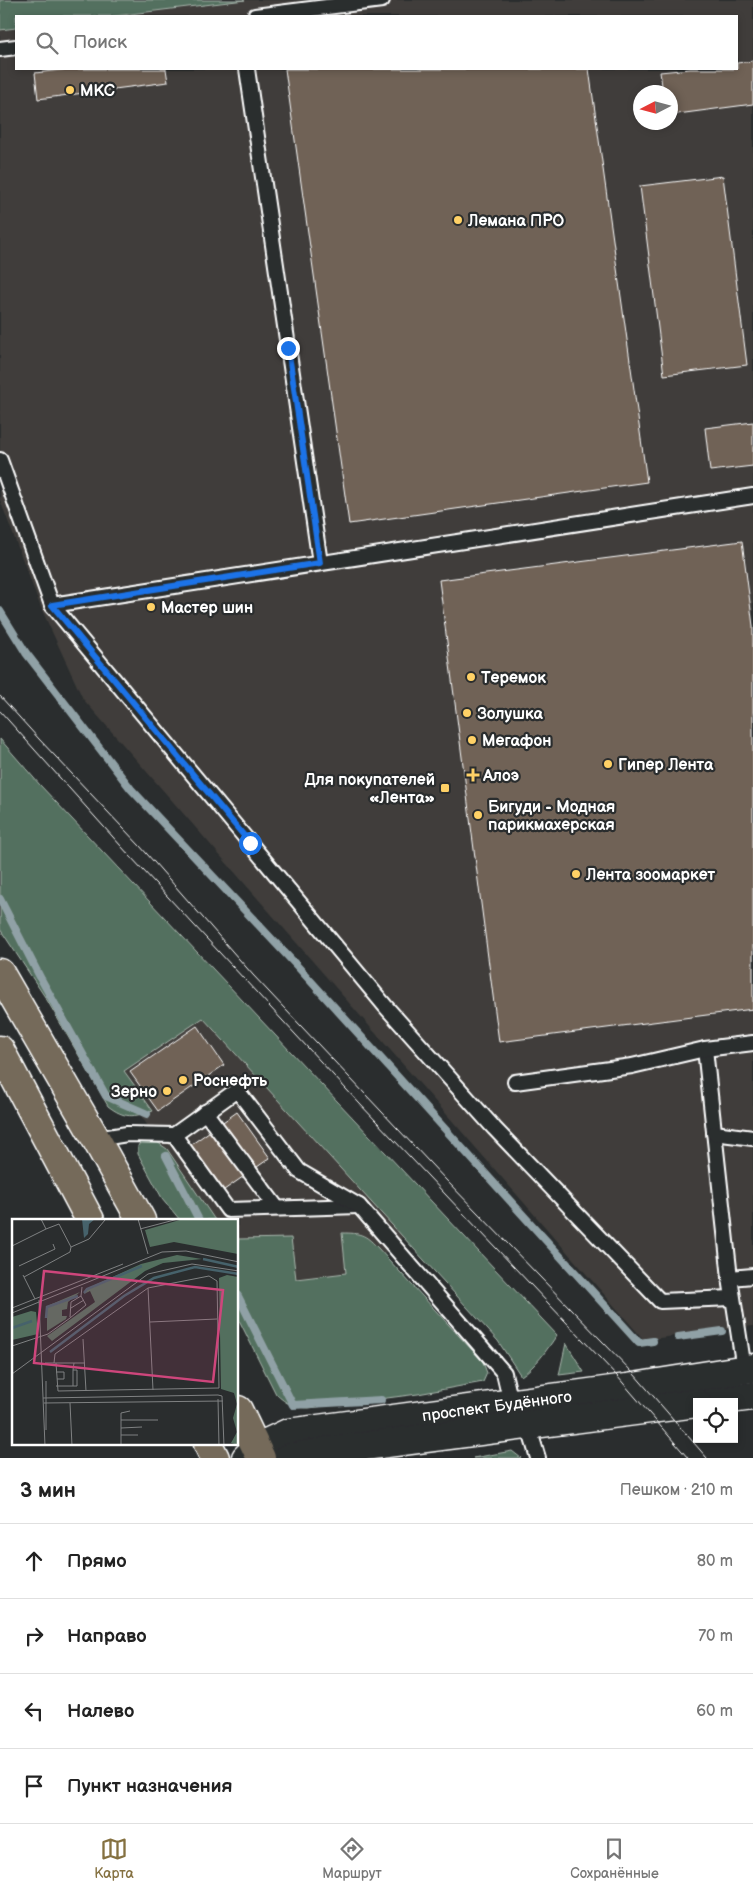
<!DOCTYPE html>
<html lang="ru">
<head>
<meta charset="utf-8">
<style>
	body { margin:0; font-family:"Balsamiq Sans",sans-serif; background:#f2f2f2; color:#222 }
	.controls { position:absolute; right:15px; bottom:15px; display:grid; overflow:hidden; border-radius:0px; box-shadow:0 2px 8px #0003 }
	.controls button { width:45px; height:45px; display:grid; place-items:center; padding:0; border:0; border-bottom:1px solid #e0e0e0; background:#fff; color:#222; font:25px sans-serif }
	.compass { position:absolute; left:633px; top:85px; width:45px; height:45px; border-radius:50%; background:#fff; box-shadow:0 2px 8px #0003; rotate:264deg }
	.stop { position:absolute; width:15px; height:15px; margin:-11px; border:4px solid #1a73e8; border-radius:50%; background:#fff }
	.stop.end { background:#1a73e8; border-color:#fff; box-shadow:0 1px 5px #0008 }
	.list { margin:0; padding:0; list-style:none }
	h2 { display:flex; justify-content:space-between; align-items:center; height:65px; margin:0; padding:0 20px; font-size:21px }
	h2 small { font-size:16px; font-weight:400; color:#767676 }
	.list li { display:grid; grid-template-columns:32px 1fr auto; gap:15px; align-items:center; box-sizing:border-box; height:75px; padding:0 20px; border-top:1px solid #e0e0e0 }
	.list b { display:block; font-size:19px; white-space:nowrap }
	.list em { font-size:16px; font-style:normal; color:#767676 }
	.icon { flex:none; width:28px; height:28px; fill:none; stroke:currentColor; stroke-width:2; stroke-linecap:round; stroke-linejoin:round }
	.map { position:relative; flex:none; width:753px; height:1458px; overflow:hidden }
	.search { position:absolute; background:#fff; box-shadow:0 2px 8px #0003; left:15px; right:15px; top:15px; height:55px; display:flex; align-items:center; gap:12px; box-sizing:border-box; padding:0 18px; border-radius:0px; color:#767676; font-size:19px }
	.sheet { height:365px; background:#fff }
	nav { display:flex; justify-content:space-around; align-items:center; box-sizing:border-box; height:70px; border-top:1px solid #e0e0e0; background:#fff; font-size:14px; color:#767676 }
	nav a { display:grid; justify-items:center; gap:2px }
	nav .on { color:#857141 }
	.map>svg:first-child { display:block }
	.built { fill:#3f3d3a; fill-rule:evenodd }
	.green { fill:#536f5e; stroke:#a9b7ae }
	.lines { fill:none; stroke-linecap:round; stroke-linejoin:round }
	.stream { stroke:#90a1a6; stroke-width:8 }
	.building { fill:#706257; stroke:#fff }
	.lane-casing { stroke:#fff; stroke-width:18 }
	.secondary-casing { stroke:#fff; stroke-width:31 }
	.primary-casing { stroke:#fff; stroke-width:31 }
	.lane { stroke:#2a2d2e; stroke-width:14 }
	.secondary { stroke:#2a2d2e; stroke-width:28 }
	.primary { stroke:#746a5a; stroke-width:28 }
	.tram { stroke:#fff; stroke-width:1 }
	.route { stroke:#1a73e8; stroke-width:6 }
	.poi-dot { fill:#ffd166; stroke:#2a2d2e; stroke-width:2 }
	.labels { text-anchor:middle; stroke-width:4.5; stroke-linejoin:round; paint-order:stroke }
	.poi-label { font-size:16px; font-weight:bold; fill:#fff; stroke:#2a2d2e; text-anchor:start }
	.street-label { font-size:16px; fill:#fff; stroke:#2a2d2e }
	.inset-river { fill:none; stroke:#46626b; stroke-width:2.5 }
	.inset-road { fill:none; stroke:#7f8182; stroke-width:1 }
	.view { fill:#ce467c; fill-opacity:0.15; stroke:#ce467c; stroke-width:2.5 }
	.inset-edge { fill:none; stroke:#fff; stroke-width:2.5 }
</style>
</head>
<body>
<div class="map">
<svg width="753" height="1458" viewBox="0 0 753 1458">
	<rect width="100%" height="100%" fill="#2a2d2e"/>
	<filter id="ink" filterUnits="userSpaceOnUse"><feTurbulence type="fractalNoise" baseFrequency=".02" numOctaves="2"/><feDisplacementMap in="SourceGraphic" scale="10" xChannelSelector="R" yChannelSelector="G"/><feConvolveMatrix kernelMatrix="1 2 1 2 8 2 1 2 1" color-interpolation-filters="sRGB"/></filter>
	<g filter="url(#ink)">
		<g class="built">
			<path d="M245,0H753V1326L644,1340L83,699L41,608L0,500V30L16,28V69H737V16H114ZM640,92H670V122H640Z"/>
			<polygon points="199,1006 407,1234 348,1284 296,1290 238,1250 238,1220 212,1220 109,1069"/>
		</g>
		<g class="green">
			<polygon points="0,0 245,0 114,16 16,16 16,28 0,30"/>
			<path d="M0,739L40,785L557,1335C546,1351 537,1365 521,1376L498,1341L203,1018L124,1071L153,1111C133,1117 125,1119 108,1106L47,1000L0,929Z"/>
			<polygon points="142,1139 154,1140 167,1149 215,1220 180,1220 162,1198 138,1154 138,1146"/>
			<path d="M342,1233C360,1233 365,1234 377,1247L483,1362L487,1373L483,1382L418,1394L309,1408C295,1408 286,1404 276,1394L238,1318V1239L291,1238L296,1279L346,1273Z"/>
			<polygon points="566,1343 584,1372 559,1375"/>
			<polygon points="512,1451 521,1458 473,1458"/>
		</g>
		<g class="lines">
			<g class="stream">
				<polyline points="0,611 26,653 131,789 298,967 639,1343 653,1341"/>
				<polyline points="0,899 41,979 106,1096 147,1114"/>
				<polyline points="166,1156 199,1220"/>
				<polyline points="238,1296 293,1405 381,1400"/>
				<polyline points="678,1337 722,1331"/>
			</g>
		</g>
		<g class="building">
			<polygon points="753,61 753,104 670,115 670,92 663,92 660,72 690,69 737,69 737,63"/>
			<polygon points="70,69 166,69 168,82 38,99 35,73"/>
			<polygon points="285,69 589,69 647,482 349,524"/>
			<polygon points="723,176 747,365 664,375 640,186"/>
			<polygon points="753,422 753,466 710,471 705,428"/>
			<polygon points="742,541 753,626 753,1009 499,1042 439,580"/>
			<polygon points="197,1026 224,1065 158,1111 130,1072"/>
			<polygon points="237,1112 270,1158 214,1197 182,1151"/>
		</g>
		<g class="lines">
			<g class="lane-casing">
				<g id="lane">
					<polyline points="255,16 382,0"/>
					<polyline points="0,49 16,47"/>
					<polyline points="247,69 320,563"/>
					<polyline points="0,460 52,605 386,1007 494,1128 660,1301 732,1298"/>
					<polyline points="52,605 753,496"/>
					<polyline points="705,1049 730,1278 744,1369"/>
					<polyline points="515,1082 632,1066 705,1049 753,1043"/>
					<polyline points="205,1112 277,1208"/>
					<polyline points="714,1133 753,1138"/>
					<polyline points="174,1135 228,1210 359,1206"/>
					<polyline points="96,1139 127,1134 174,1135 237,1090 299,1171 359,1206 504,1373 508,1390 528,1425 538,1458"/>
					<polyline points="730,1278 753,1276"/>
				</g>
			</g>
			<g class="secondary-casing">
				<g id="secondary">
					<polyline points="708,1402 753,1396"/>
					<path id="s1" d="M246,1458L256,1448L288,1433L627,1388L753,1368"/>
					<polyline points="287,1458 326,1451 697,1403"/>
				</g>
			</g>
			<g class="primary-casing">
				<g id="primary">
					<polyline points="0,973 96,1139 141,1220"/>
					<polyline points="0,1050 90,1220"/>
					<polyline points="238,1410 261,1458"/>
					<polyline points="208,1444 215,1458"/>
				</g>
			</g>
			<use href="#lane" class="lane"/>
			<use href="#secondary" class="secondary"/>
			<use href="#primary" class="primary"/>
			<g class="tram">
				<polyline points="0,696 39,739 140,846 253,975 446,1180 634,1374 707,1458"/>
				<polyline points="0,711 130,856 359,1103 617,1376 688,1458"/>
			</g>
		</g>
	</g>
	<g class="lines" filter="url(#ink)">
		<polyline class="route" points="250,843 52,605 320,563 288,348"/>
	</g>
	<g class="poi-dot">
		<circle cx="70" cy="90" r="5"/>
		<circle cx="458" cy="220" r="5"/>
		<circle cx="151" cy="607" r="5"/>
		<circle cx="471" cy="677" r="5"/>
		<circle cx="467" cy="713" r="5"/>
		<circle cx="472" cy="740" r="5"/>
		<circle cx="608" cy="764" r="5"/>
		<path d="M470.5 767.5h5v5h5v5h-5v5h-5v-5h-5v-5h5z"/>
		<rect x="440" y="783" width="10" height="10" rx="2.5"/>
		<circle cx="478" cy="815" r="5"/>
		<circle cx="576" cy="874" r="5"/>
		<circle cx="183" cy="1080" r="5"/>
		<circle cx="167" cy="1091" r="5"/>
	</g>
	<g class="labels">
		<g class="poi-label">
			<text x="80" y="96">МКС</text>
			<text x="468" y="226">Лемана ПРО</text>
			<text x="161" y="613">Мастер шин</text>
			<text x="481" y="683">Теремок</text>
			<text x="477" y="719">Золушка</text>
			<text x="482" y="746">Мегафон</text>
			<text x="618" y="770">Гипер Лента</text>
			<text x="483" y="781">Алоэ</text>
			<text x="435" y="785" text-anchor="end">Для покупателей<tspan x="435" dy="18">«Лента»</tspan></text>
			<text x="488" y="812">Бигуди - Модная<tspan x="488" dy="18">парикмахерская</tspan></text>
			<text x="586" y="880">Лента зоомаркет</text>
			<text x="193" y="1086">Роснефть</text>
			<text x="157" y="1097" text-anchor="end">Зерно</text>
		</g>
		<g class="street-label">
			<text dy="6" stroke="none"><textPath href="#s1" startOffset="260">проспект Будённого</textPath></text>
		</g>
	</g>
	<g transform="translate(12 1219)">
		<rect width="226" height="226" fill="#2a2d2e"/>
		<path d="M171,0H226V35L162,23L138,28L133,11ZM165,36L190,40L151,44L133,52L40,122L35,117L83,83L78,72L72,75L74,70L129,45ZM215,56L226,58V226L219,224L225,213L221,199L225,185L222,174L209,170L207,59ZM68,73L56,83L55,90L50,91V97H55L54,100L35,112V87ZM19,92L24,93L26,115L0,121V98Z" fill="#536f5e"/>
		<path d="M70,0H83L77,5L76,15L72,19Z" fill="#46626b"/>
		<path class="inset-river" d="M191,40L227,48M72,74L75,70L130,47M34,99L35,88L66,77M0,109L20,102M38,133L112,77L142,59L183,48L227,55"/>
		<path class="inset-road" d="M126,0L136,35M128,10L166,0M0,27L34,10L29,0M59,28L77,20L93,1M7,47L43,30L41,25M11,56L23,80M12,58L58,33L59,28L47,5L34,10M136,69L141,171M27,81L33,227M0,89L111,45M59,89L72,81M0,94L150,33L174,32L227,43M58,98L59,83L69,77M138,103L205,100M71,120L74,172M0,127L36,115L58,99L74,86L69,77L70,68M33,144H73M42,144L43,135L136,69L197,57L205,62L207,169L46,172L44,144M61,151H65V167H61V151L62,144M44,153H52V160H45M0,155L136,55L180,45L227,52M34,162V211M44,167H61M31,179L206,176L210,177L212,227M206,180L207,227M32,184L211,182M58,184L60,227M109,201H146M109,209L130,208M109,216H126M109,227V194L118,192"/>
		<path class="view" d="M32,52L211,71L201,163L22,144Z"/>
		<rect width="226" height="226" class="inset-edge"/>
	</g>
</svg>
<div class="controls">
<button><svg class="icon" aria-label="locate" viewBox="0 0 24 24"><circle cx="12" cy="12" r="6"/><path d="M12 2v4M12 18v4M2 12h4M18 12h4"/></svg></button>
</div>
<svg class="compass" viewBox="-18 -18 36 36"><path d="M0-13l5 13h-10z" fill="#e53935"/><path d="M0 13l5-13h-10z" fill="#767676"/></svg>
<div class="stop" style="left:250px;top:843px"></div>
<div class="stop end" style="left:288px;top:348px"></div>
<div class="search"><svg class="icon" aria-label="search" viewBox="0 0 24 24"><circle cx="10" cy="10" r="6"/><path d="M15 15l6 6"/></svg>Поиск</div>
</div>
<section class="sheet">
<h2>3 мин<small>Пешком · 210 m</small></h2>
<ul class="list">
<li><svg class="icon" aria-label="ahead" viewBox="0 0 24 24"><path d="M12 20V5M6 11l6-6 6 6"/></svg><div><b>Прямо</b></div><em>80 m</em></li>
<li><svg class="icon" aria-label="right" viewBox="0 0 24 24"><path d="M7 20v-9h11M14 6l5 5-5 5"/></svg><div><b>Направо</b></div><em>70 m</em></li>
<li><svg class="icon" aria-label="left" viewBox="0 0 24 24"><path d="M17 20v-9H6M10 6l-5 5 5 5"/></svg><div><b>Налево</b></div><em>60 m</em></li>
<li><svg class="icon" aria-label="arrive" viewBox="0 0 24 24"><path d="M6 21V4h12l-3 4 3 4H6"/></svg><div><b>Пункт назначения</b></div></li>
</ul>
</section>
<nav>
<a class="on"><svg class="icon" aria-label="map" viewBox="0 0 24 24"><path d="M3 6l6-2 6 2 6-2v14l-6 2-6-2-6 2zM9 4v14M15 6v14"/></svg>Карта</a>
<a><svg class="icon" aria-label="directions" viewBox="0 0 24 24"><path d="M12 3l9 9-9 9-9-9zM9 14v-3h6M13 9l2 2-2 2"/></svg>Маршрут</a>
<a><svg class="icon" aria-label="saved" viewBox="0 0 24 24"><path d="M7 4h10v16l-5-4-5 4z"/></svg>Сохранённые</a>
</nav>
</body>
</html>
